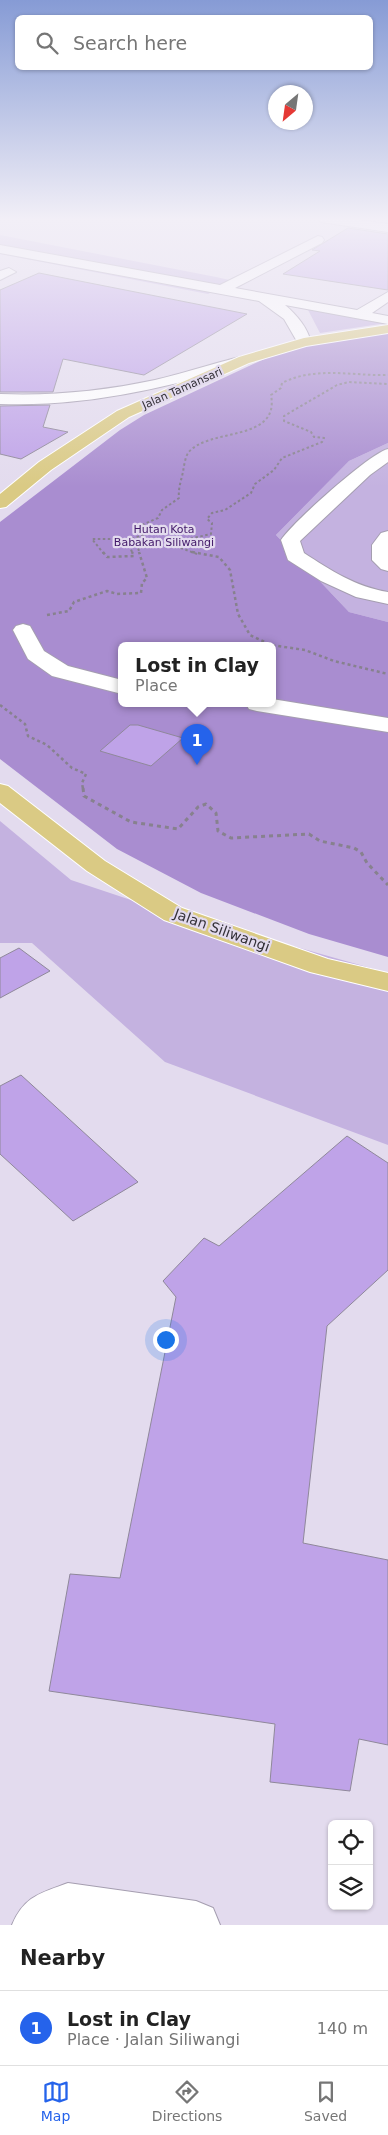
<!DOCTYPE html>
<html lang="en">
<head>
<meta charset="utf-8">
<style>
	body { margin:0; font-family:"DejaVu Sans",sans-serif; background:#f2f2f2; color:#222 }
	.controls { position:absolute; right:15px; bottom:15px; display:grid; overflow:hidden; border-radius:8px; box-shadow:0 1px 4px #0004 }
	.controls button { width:45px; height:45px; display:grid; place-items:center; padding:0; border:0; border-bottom:1px solid #e0e0e0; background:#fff; color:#222; font:25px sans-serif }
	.compass { position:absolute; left:268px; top:85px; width:45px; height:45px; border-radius:50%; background:#fff; box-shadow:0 1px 4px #0004; rotate:209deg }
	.you { position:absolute; left:165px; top:1339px; width:18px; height:18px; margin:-12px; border:4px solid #fff; border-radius:50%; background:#1a73e8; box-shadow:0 0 0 8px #1a73e833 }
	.badge { display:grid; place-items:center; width:32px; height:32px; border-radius:50%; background:#2563eb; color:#fff; font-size:16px; font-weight:700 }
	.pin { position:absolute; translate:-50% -41px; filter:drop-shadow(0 1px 2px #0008) }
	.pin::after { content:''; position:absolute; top:26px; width:18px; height:15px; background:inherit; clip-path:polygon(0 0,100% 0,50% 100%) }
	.popup { position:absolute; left:118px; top:642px; width:158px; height:65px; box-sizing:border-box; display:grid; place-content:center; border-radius:8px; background:#fff; filter:drop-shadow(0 1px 4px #0005); font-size:16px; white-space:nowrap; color:#767676 }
	.popup b { font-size:19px; color:#222 }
	.popup::after { content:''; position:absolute; left:50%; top:100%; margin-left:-10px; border:10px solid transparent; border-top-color:#fff }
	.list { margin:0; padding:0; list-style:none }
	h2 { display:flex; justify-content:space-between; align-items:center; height:65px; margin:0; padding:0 20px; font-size:21px }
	h2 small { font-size:16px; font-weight:400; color:#767676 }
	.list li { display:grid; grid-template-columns:32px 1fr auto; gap:15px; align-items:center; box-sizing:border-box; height:75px; padding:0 20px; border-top:1px solid #e0e0e0 }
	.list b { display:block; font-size:19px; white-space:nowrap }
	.list p { margin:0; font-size:16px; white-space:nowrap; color:#767676 }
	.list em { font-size:16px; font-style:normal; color:#767676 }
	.icon { flex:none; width:28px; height:28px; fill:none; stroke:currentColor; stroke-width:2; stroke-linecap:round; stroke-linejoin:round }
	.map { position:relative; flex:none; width:388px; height:1925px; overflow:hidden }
	.search { position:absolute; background:#fff; box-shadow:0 1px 4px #0004; left:15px; right:15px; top:15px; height:55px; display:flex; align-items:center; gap:12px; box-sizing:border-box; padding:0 18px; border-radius:8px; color:#767676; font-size:19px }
	.sheet { height:140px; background:#fff }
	nav { display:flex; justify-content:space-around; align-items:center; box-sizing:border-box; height:70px; border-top:1px solid #e0e0e0; background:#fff; font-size:14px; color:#767676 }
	nav a { display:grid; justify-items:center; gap:2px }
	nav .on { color:#2563eb }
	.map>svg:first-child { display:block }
	.green { fill:#c4b2e0 }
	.forest { fill:#a98dd0; fill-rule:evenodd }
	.building { fill:#bfa3e8; stroke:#8f889a }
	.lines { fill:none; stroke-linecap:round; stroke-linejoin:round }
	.minor-casing { stroke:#a59eb0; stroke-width:2 }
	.major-casing { stroke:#fff; stroke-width:2 }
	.path-far2 { stroke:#87818e; stroke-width:2; stroke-dasharray:2.5 2.5; stroke-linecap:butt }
	.path-far1 { stroke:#87818e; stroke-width:2.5; stroke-dasharray:3 3; stroke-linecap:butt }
	.path { stroke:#87818e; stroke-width:3; stroke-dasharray:4 4; stroke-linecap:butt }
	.minor { fill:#fff; fill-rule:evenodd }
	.major { fill:#daca84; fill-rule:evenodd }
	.labels { text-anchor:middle; stroke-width:4.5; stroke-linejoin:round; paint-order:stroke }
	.far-street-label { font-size:11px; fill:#343138; stroke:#e3dbee }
	.far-park-label { font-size:11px; fill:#411868; stroke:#e3dbee }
	.street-label { font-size:14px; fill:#343138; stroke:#e3dbee }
</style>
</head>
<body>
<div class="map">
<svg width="388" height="1925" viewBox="0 0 388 1925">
	<rect width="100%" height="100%" fill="#e3dbee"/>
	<g class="green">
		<polygon points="0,235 216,277 234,281 222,287 0,246"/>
		<polygon points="0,248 218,289 208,294 0,254"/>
		<polygon points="307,308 387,323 320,333"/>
		<polygon points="388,443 388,622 349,612 276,535 349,461"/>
		<polygon points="0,821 71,880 131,900 388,973 388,1145 165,1062 32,943 0,943"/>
	</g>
	<path class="forest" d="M388,332V443L349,461L276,535L349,612L388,622V957L309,934L201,893L117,849L0,759V522L120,430L144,415L275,354L317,341ZM122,646H272V704H122Z"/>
	<g class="building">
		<polygon points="348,228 388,234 388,290 283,274 320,251 312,250"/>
		<polygon points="39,273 247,314 144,375 63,359 53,392 0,392 0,290"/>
		<polygon points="50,405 43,427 68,432 21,459 0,454 0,406"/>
		<polygon points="130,725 138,725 183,738 151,766 100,751"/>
		<polygon points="19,948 50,971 0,998 0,958"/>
		<polygon points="21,1075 138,1182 73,1221 0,1154 0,1086"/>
		<polygon points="347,1136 388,1163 388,1270 327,1326 303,1543 388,1560 388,1745 359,1739 350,1791 270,1782 275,1724 49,1691 70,1574 120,1578 176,1297 163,1281 204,1238 219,1246"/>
	</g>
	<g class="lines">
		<g class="minor-casing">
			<g id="minor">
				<polygon points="315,218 342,218 388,224 388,232 321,222"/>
				<path d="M318,236L322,237L324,240L322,243L235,288L357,310L388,292V302L372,313L388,316V324L285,305C297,315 307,327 311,342L304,346L299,345L284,319L259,301L0,253V245L220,285Z"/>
				<polygon points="9,268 16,272 0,280 0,271"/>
				<path d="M244,356L249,357L251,360L249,363C167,388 86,407 0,404V394C53,396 104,391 155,380C185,373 214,363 244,356Z"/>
				<path d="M388,449V462L370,475L300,541L304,553C330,570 356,587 388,592V604L356,597L321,581L288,560L281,540C292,523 370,453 388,449Z"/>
				<polygon points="388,531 388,571 381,569 372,560 372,545 381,533"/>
				<polygon points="23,624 30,626 44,651 68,666 122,680 122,694 52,676 28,659 13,630 16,626"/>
				<polygon points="272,699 388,718 388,732 257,711 249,709 246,704 272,704"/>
				<path d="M68,1883L196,1901L213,1908L220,1925H12C24,1896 41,1893 68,1883Z"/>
			</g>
		</g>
		<g class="major-casing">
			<g id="major">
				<polygon points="388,325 388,333 306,346 249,363 129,417 51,470 6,507 0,508 0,494 39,462 117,411 239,357 304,338"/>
				<polygon points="0,784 8,786 105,861 182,908 328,959 388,973 388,991 310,972 164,920 87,871 0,803"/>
			</g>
		</g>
		<g class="path-far2">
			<polyline points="132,539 135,539"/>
			<polyline points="132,539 127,541 133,554"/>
			<path d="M132,539L143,535L135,531L142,525L158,518L162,510L179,498C178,489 181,481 183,472C184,466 185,458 188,453C208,427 280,443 271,395L281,388L282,383C316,366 351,376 388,375"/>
			<polyline points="135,539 140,554"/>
			<polyline points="104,554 92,539 132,539"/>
			<polyline points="197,554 181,548 180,541 211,534 212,523 207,519 212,513 225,510 251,493 255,484 274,470 282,458 322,442 324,438 314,437 311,432 284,421 284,416 337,385 349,382 388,384"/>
		</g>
		<g class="path-far1">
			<polyline points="103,552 107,557 134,556 132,552"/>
			<polyline points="192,552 219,557 230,570 238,614 250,635 271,645 305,650 334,661 388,674"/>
			<polyline points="47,615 69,611 74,602 107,591 117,594 141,593 142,583 147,578 139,552"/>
			<polyline points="0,705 25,724 28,736 47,745 72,768 86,774 82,783 83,789"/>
		</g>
		<polyline class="path" points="83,788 84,796 131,822 178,829 198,807 206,804 216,813 218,831 231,838 309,834 320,841 354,848 361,852 367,863 388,885"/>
		<use href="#minor" class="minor"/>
		<use href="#major" class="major"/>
	</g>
	<linearGradient id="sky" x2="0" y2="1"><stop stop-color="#869bd5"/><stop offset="0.45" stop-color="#f2eff7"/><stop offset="1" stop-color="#f2eff7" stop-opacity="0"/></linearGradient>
	<rect width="388" height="487" fill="url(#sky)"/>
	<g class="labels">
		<g class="far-street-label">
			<text transform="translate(182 388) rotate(-24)" y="4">Jalan Tamansari</text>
		</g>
		<g class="far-park-label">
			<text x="164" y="533">Hutan Kota<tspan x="164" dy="13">Babakan Siliwangi</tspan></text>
		</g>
		<g class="street-label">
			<text transform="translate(222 930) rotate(20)" y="5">Jalan Siliwangi</text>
		</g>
	</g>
</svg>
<div class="controls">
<button><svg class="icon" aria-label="locate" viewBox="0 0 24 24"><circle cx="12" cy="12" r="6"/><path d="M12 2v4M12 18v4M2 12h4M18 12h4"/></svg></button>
<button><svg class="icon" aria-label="layers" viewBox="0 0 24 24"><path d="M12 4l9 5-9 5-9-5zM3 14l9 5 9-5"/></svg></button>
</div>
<svg class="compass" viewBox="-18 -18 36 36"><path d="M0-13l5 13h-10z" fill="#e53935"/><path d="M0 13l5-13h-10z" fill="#767676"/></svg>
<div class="you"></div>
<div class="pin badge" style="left:197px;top:765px">1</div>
<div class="popup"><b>Lost in Clay</b>Place</div>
<div class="search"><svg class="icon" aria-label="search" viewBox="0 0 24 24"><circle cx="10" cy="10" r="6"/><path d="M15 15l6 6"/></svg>Search here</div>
</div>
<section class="sheet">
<h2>Nearby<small></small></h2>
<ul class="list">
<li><span class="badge">1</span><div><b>Lost in Clay</b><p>Place · Jalan Siliwangi</p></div><em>140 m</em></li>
</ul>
</section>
<nav>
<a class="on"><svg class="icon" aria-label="map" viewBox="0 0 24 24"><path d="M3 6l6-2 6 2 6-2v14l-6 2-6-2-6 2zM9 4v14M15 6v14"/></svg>Map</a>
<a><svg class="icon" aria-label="directions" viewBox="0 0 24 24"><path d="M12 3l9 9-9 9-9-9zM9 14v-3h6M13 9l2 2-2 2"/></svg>Directions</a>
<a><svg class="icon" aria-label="saved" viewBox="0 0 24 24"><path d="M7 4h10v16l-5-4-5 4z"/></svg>Saved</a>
</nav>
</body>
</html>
